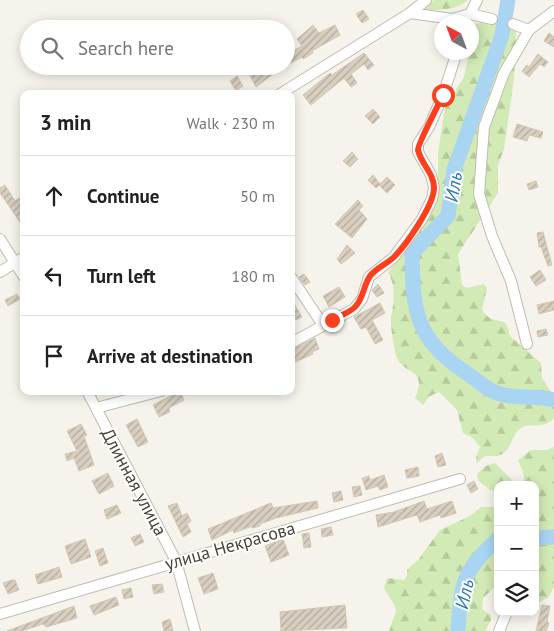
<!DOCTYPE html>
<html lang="en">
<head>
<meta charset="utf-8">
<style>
	body { margin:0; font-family:"PT Sans",sans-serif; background:#f6f6f6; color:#202124 }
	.controls { position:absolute; right:15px; bottom:15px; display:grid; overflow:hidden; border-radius:10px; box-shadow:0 2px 12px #0003 }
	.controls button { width:45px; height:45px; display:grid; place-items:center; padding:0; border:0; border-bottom:1px solid #e0e0e0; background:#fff; color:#202124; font:25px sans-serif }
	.compass { position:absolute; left:434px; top:15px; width:45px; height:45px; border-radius:50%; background:#fff; box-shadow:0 2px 12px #0003; rotate:319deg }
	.stop { position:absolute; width:15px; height:15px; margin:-11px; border:4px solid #fc3f1d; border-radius:50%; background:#fff }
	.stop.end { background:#fc3f1d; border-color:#fff; box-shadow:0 1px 5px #0008 }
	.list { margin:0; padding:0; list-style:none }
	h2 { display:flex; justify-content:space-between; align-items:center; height:65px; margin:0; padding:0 20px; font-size:21px }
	h2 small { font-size:16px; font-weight:400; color:#757577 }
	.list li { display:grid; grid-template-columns:32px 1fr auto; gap:15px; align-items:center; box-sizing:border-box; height:80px; padding:0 20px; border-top:1px solid #e0e0e0 }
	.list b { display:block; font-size:19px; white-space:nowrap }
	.list em { font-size:16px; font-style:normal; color:#757577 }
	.icon { flex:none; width:28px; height:28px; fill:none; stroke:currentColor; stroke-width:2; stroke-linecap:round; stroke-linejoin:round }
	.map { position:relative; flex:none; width:554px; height:631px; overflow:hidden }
	.search { position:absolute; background:#fff; box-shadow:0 2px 12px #0003; left:20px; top:20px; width:275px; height:55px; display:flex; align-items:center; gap:12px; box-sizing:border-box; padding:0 18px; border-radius:28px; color:#757577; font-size:19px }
	.panel { position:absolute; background:#fff; box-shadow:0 2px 12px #0003; left:20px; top:90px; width:275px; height:305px; border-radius:10px }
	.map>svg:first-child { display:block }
	.forest { fill:url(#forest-firs) }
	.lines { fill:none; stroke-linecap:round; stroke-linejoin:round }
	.river { stroke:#a9d4f2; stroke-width:15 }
	.building { fill:url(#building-hatch); stroke:#d3c7b4 }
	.minor-casing { stroke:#c2bbae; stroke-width:12 }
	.minor { stroke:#fff; stroke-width:10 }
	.route { stroke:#fc3f1d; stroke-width:6 }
	.labels { text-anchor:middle; stroke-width:4; stroke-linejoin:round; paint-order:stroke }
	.street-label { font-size:18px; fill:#4b4439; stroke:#fff }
	.water-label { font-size:19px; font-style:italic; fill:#2e7ab2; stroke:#fff }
</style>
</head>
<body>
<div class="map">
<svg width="554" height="631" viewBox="0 0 554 631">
	<defs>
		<pattern id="forest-firs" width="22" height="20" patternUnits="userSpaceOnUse" patternTransform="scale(1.25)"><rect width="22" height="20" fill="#d2eab5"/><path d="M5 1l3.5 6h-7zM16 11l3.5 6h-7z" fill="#b6ca9c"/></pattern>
		<pattern id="building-hatch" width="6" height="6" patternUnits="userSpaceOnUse" patternTransform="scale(1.25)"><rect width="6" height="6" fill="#d8cfc1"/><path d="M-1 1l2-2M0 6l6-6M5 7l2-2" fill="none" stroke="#b1aa9e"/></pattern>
	</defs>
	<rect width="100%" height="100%" fill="#f6f3ec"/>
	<g class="forest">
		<path d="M434,0H468C458,10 440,10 426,10L422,7Z"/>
		<path d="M484,21L514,27L516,32L514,79L504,149L498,165V193L458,254L462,285L467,288L484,284L487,288L482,310C488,319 494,320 504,322L507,325L510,336L541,363L542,378L554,396V419C540,430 532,422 521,428C511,434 512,453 497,456C493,457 489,455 485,456L477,463L476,457L480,447L473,438L463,433L457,410L439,392L430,396L423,405L415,398C429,367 402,376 396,355C394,348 390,324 391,317C394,302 396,286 388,272L416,235L438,194V153L445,107L464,77L469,53L472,52V26Z"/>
		<polygon points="554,447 554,587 548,598 535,604 535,485 523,485 524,475 518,460 531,450 547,450"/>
		<polygon points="495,463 517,485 498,485 498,492 490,490 478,480 477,474 485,466"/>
		<polygon points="481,507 498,507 498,584 483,598 482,609 491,615 491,620 485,631 389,631 396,611 395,606 384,588 387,578 404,580 407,576 407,570 418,560 440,530 470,516"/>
	</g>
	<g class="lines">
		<g class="river">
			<path d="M508,0L502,35L454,170L448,216L412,253C413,313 415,339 468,374C477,380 487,390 497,393C515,400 536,394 554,400"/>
			<polyline points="535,538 554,537"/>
			<path d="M458,631C461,584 462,571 498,539"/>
		</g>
	</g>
	<g class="building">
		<polygon points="363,10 369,19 362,23 356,14"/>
		<polygon points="313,25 319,33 335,25 340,35 312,51 313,53 303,59 302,57 289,64 286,55 302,46 297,39"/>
		<polygon points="549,33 554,37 554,47 544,41"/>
		<polygon points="364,53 374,65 368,70 364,64 351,74 357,83 351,87 344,78 311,105 303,95 330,73 332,75"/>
		<polygon points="538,54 548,62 544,67 540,64 529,77 522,71 527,65 529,67"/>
		<polygon points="253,66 266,66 273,74 256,87 247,70"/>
		<polygon points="237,76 243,86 236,91 230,81"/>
		<polygon points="373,109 380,117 373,124 365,116"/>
		<polygon points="517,124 543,132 541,138 529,135 527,141 513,137"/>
		<polygon points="352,152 358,159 350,167 343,161"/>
		<polygon points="373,175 380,184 376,188 368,180"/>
		<polygon points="387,177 395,185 387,193 379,185"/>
		<polygon points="536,181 538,187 529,190 527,184"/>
		<polygon points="5,185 15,201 21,197 24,200 24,228 0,193 0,188"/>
		<polygon points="358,200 363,206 359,210 367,219 352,238 335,224"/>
		<polygon points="543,232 552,265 548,266 541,247 539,247 537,233"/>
		<polygon points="347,245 355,253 341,264 337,259"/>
		<polygon points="540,270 546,280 536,286 530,277"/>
		<polygon points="304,274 310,282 305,285 299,277"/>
		<polygon points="378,284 384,293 377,297 372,290"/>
		<polygon points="339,287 345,297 329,307 323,296"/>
		<polygon points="17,294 20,299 8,306 5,300"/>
		<polygon points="291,299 302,317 296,320 291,312"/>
		<polygon points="554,301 554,310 539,314 537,305"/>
		<polygon points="380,303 385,313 372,320 383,340 375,344 366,327 361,329 354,317"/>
		<polygon points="546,329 548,335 538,337 537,331"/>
		<polygon points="315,338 319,349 312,352 313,354 291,364 291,350"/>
		<polygon points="180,391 184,400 169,408 170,412 159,417 153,405"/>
		<polygon points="137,419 148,442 138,447 126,425"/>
		<polygon points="81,424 87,435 84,436 94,465 79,471 74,458 67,461 65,454 77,451 67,431"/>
		<polygon points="442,453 446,465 438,467 435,456"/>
		<polygon points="418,467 419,476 407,478 405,470"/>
		<polygon points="108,473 114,486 99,494 92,481"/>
		<polygon points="384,475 388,487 380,490 378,486 366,490 362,478 369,476 370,480"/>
		<polygon points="474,481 478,489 471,493 467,485"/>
		<polygon points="360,486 362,495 354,497 352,487"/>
		<polygon points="341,491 343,500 334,502 332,493"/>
		<polygon points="317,501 318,508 276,518 260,524 260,526 252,528 252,526 234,533 233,530 212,540 208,529 271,503 273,508"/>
		<polygon points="424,501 427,509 452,501 456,513 441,518 440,515 420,522 417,515 378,527 376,515 394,512"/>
		<polygon points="177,503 182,516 187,513 191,521 187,524 191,532 183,537 168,506"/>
		<polygon points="117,505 121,513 107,519 104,510"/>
		<polygon points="331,527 333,535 322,537 321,529"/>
		<polygon points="309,533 311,547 304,548 302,534"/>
		<polygon points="140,534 144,542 135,546 131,538"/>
		<polygon points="85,539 91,557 71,564 65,546"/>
		<polygon points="283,539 289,555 271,562 265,546"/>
		<polygon points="103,548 108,563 100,566 95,551"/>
		<polygon points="59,567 62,577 38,584 35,575"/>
		<polygon points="213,573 218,589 204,594 198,578"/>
		<polygon points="12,580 15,580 19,590 8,594 3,583"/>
		<polygon points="162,584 164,592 154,594 152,585"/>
		<polygon points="131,588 133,597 124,599 122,590"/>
		<polygon points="116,597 119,605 94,615 90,606"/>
		<polygon points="345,605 347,628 281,631 280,612"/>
		<polygon points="542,605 550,606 547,622 549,623 546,631 536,631"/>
		<polygon points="74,606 77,618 46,627 43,624 22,631 7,631"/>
		<polygon points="170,619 173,631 164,631 162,622"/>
	</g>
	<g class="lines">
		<g class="minor-casing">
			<g id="minor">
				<polyline points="410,13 452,19 470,14 492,19"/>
				<polyline points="470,14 477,0"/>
				<polyline points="513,24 529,30"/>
				<polyline points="280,94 410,13 426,0"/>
				<polyline points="0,239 24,277"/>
				<polyline points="0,272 24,257"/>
				<polyline points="291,277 323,325"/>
				<polyline points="291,343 354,309 362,299 369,277 394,257 422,219 432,199 434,188 431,175 418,152 418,144 429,127 443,95 457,52"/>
				<polyline points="527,344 511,281 492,236 479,194 484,127 504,73 529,30 554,11"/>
				<polyline points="87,391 176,561 195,631"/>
				<polyline points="96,408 161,391"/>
				<polyline points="0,614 460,479"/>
				<polyline points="499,631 507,612"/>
			</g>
		</g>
		<use href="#minor" class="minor"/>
	</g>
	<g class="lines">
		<path class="route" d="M332,320C339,316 349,313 355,307C364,298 363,286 370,276C376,268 387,264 394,257C406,245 434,205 434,188C434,173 421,164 418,150C417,145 439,104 443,95"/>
	</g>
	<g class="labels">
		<g class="street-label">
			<text transform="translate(134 482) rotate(62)" y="6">Длинная улица</text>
			<text transform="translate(230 546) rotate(-16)" y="6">улица Некрасова</text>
		</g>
		<g class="water-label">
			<text transform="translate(453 187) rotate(-81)" y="7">Иль</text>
			<text transform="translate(464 594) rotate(-78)" y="7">Иль</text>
		</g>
	</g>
</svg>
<div class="controls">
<button>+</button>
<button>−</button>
<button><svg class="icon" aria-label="layers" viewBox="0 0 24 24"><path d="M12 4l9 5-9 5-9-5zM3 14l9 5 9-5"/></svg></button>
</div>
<svg class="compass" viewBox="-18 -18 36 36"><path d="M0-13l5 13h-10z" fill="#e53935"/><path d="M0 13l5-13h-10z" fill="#757577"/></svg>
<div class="stop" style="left:443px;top:95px"></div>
<div class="stop end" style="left:332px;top:320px"></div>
<div class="search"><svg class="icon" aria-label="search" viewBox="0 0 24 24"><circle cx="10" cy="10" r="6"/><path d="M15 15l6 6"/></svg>Search here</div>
<section class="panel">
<h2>3 min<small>Walk · 230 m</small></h2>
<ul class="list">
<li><svg class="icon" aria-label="ahead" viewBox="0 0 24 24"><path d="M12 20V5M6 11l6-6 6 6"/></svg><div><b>Continue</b></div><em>50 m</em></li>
<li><svg class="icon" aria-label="left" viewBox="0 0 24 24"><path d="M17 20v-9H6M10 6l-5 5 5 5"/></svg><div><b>Turn left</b></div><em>180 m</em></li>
<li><svg class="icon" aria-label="arrive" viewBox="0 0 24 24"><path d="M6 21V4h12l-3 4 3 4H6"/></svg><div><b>Arrive at destination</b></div></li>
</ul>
</section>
</div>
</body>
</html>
